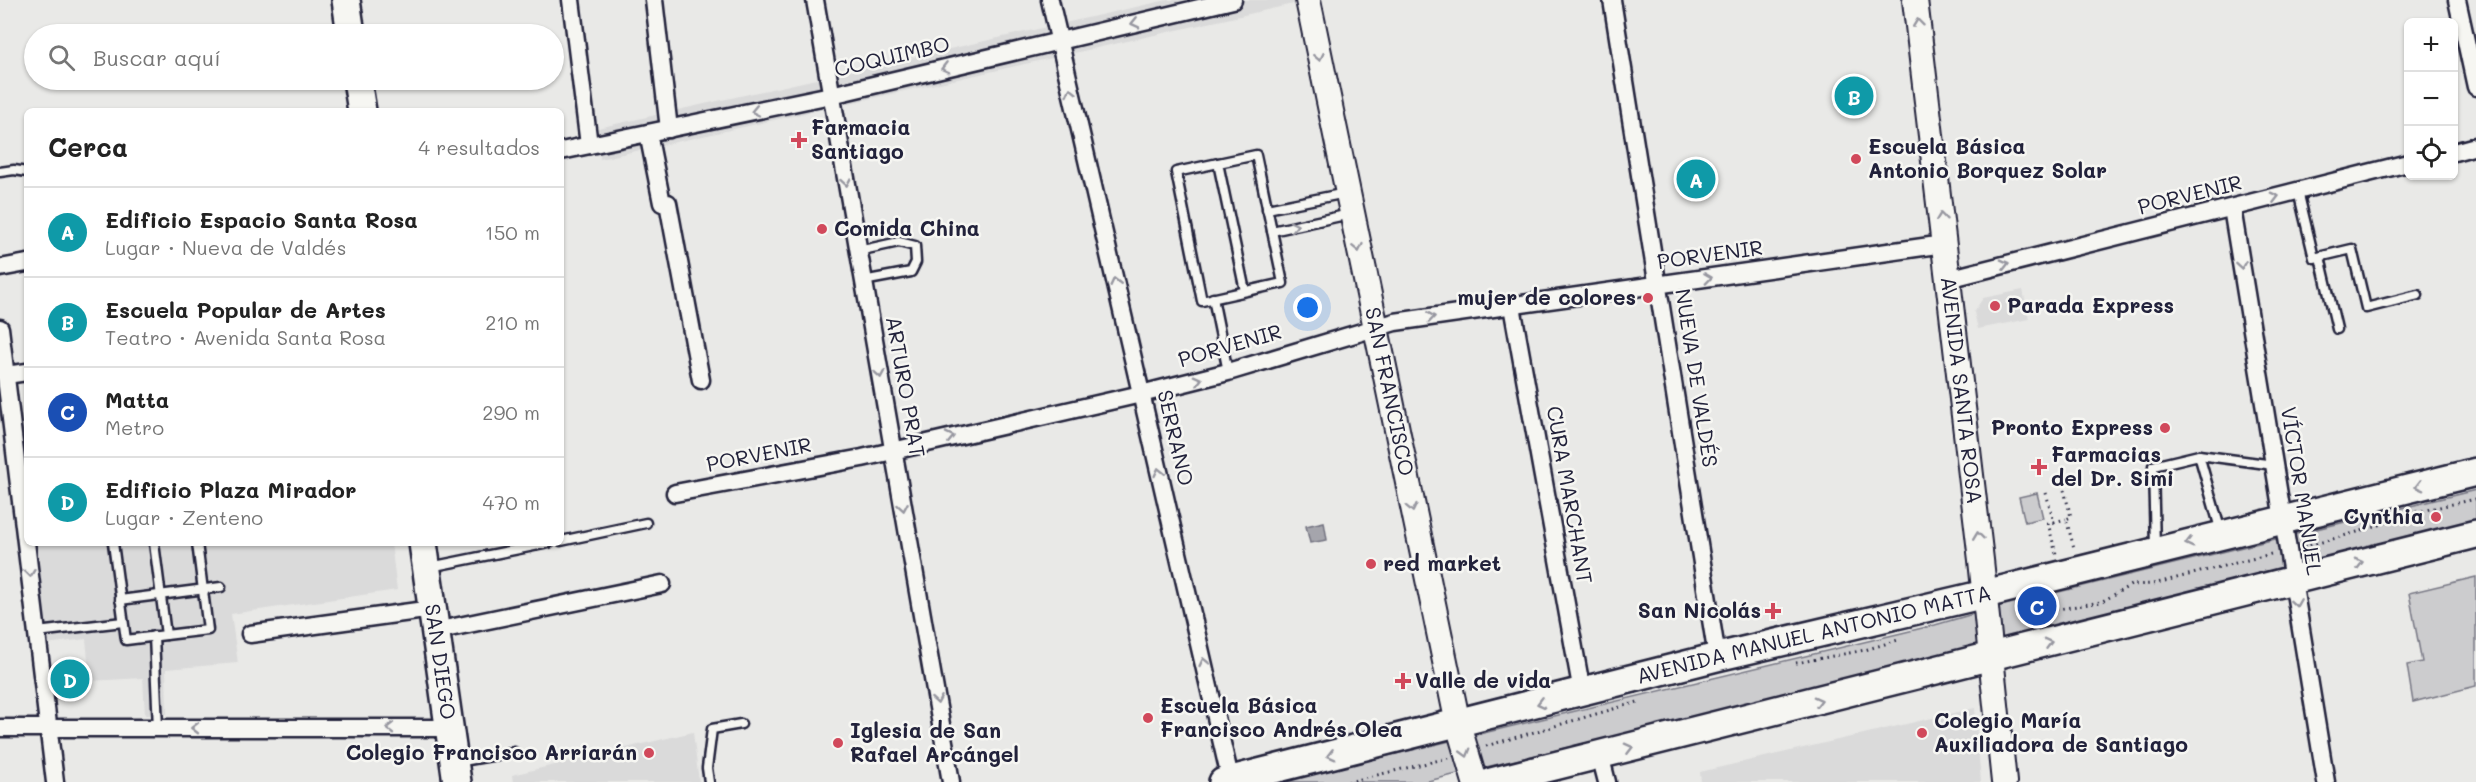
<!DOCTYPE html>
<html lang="es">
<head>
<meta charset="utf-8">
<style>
	body { margin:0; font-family:Mali,sans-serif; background:#f2f2f2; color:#222 }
	.controls { position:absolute; right:18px; top:18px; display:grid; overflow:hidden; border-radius:9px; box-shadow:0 2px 4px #0004 }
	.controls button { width:54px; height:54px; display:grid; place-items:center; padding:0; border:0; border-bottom:2px solid #e0e0e0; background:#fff; color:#222; font:30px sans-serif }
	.you { position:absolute; left:1308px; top:308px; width:21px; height:21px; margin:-15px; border:4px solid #fff; border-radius:50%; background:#1a73e8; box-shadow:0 0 0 9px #1a73e833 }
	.badge { display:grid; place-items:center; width:39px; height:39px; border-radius:50%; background:#d1495b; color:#fff; font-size:20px; font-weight:700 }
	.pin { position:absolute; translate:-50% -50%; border:3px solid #fff; box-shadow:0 2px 6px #0006 }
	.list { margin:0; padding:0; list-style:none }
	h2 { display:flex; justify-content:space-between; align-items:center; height:78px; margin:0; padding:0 24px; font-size:26px }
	h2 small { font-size:20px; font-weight:400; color:#767676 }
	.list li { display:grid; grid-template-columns:39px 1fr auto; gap:18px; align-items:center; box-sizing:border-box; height:90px; padding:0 24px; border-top:2px solid #e0e0e0 }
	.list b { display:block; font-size:22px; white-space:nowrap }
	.list p { margin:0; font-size:20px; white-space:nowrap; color:#767676 }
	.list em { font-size:20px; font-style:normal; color:#767676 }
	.icon { flex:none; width:33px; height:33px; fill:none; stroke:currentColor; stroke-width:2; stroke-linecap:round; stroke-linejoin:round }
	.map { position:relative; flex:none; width:2476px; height:782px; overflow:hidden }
	.search { position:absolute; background:#fff; box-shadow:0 2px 4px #0004; left:24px; top:24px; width:540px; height:66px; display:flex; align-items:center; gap:15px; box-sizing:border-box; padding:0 21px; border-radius:33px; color:#767676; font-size:22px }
	.panel { position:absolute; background:#fff; box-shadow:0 2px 4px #0004; left:24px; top:108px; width:540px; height:438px; border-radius:9px }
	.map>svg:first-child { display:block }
	.built { fill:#dadada }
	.green { fill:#ccccce; stroke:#777784; stroke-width:1.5 }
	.water { fill:#a5a5ac; stroke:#71717f; stroke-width:1.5 }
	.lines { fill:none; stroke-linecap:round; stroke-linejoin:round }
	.lane-casing { stroke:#22223b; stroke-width:13 }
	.street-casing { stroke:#22223b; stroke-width:21 }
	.secondary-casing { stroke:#22223b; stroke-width:28 }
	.primary-casing { stroke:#22223b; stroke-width:32 }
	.path { stroke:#22223b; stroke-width:3; stroke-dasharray:1.5 4.5; stroke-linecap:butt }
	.lane { stroke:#f6f6f2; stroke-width:8 }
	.street { stroke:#f6f6f2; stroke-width:16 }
	.secondary { stroke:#f6f6f2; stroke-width:24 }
	.primary { stroke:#f6f6f2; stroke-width:27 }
	.oneway { stroke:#9797a0 }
	.poi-dot { fill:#d1495b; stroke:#f6f6f2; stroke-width:2 }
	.labels { text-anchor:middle; stroke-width:5; stroke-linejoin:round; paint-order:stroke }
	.street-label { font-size:21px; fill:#22223b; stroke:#f6f6f2 }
	.poi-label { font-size:21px; font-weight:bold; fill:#22223b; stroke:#f6f6f2; text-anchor:start }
</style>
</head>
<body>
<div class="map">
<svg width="2476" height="782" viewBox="0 0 2476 782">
	<rect width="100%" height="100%" fill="#e9e9e7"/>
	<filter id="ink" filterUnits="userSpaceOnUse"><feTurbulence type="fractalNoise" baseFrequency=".0167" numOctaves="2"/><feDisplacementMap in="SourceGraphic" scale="12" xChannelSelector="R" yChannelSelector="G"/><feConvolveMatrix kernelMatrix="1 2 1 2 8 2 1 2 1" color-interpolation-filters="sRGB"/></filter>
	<g filter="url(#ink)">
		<g class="built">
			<polygon points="1167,0 1311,0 600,159 598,128"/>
			<polygon points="2023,290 2029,319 1978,329 1974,312 1983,298"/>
			<polygon points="34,543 391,543 397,590 231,614 238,663 166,669 167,714 145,715 143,678 90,681 86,639 46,644"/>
			<polygon points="1975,708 1981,782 1701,782 1700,772"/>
			<polygon points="693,732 699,782 513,782 512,775"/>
		</g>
		<g class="green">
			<polygon points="2476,490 2476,521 1947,656 1424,782 1279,782 1935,625 2001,606"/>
			<polygon points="2037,493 2043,518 2025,522 2019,497"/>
			<polygon points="2476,577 2476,686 2413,702 2407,665 2422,662 2409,593"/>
		</g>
		<polygon class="water" points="1324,522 1327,540 1310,543 1306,526"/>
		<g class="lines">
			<g class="lane-casing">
				<g id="lane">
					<polygon points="1256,155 1283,283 1202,301 1176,172"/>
					<polyline points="1218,163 1245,291"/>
					<polyline points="0,172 14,170 27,172"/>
					<polyline points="2298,191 2314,258 2352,249 2366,308 2418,295"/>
					<polyline points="1267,209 1346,193"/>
					<polyline points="1272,231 1350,214"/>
					<polyline points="858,251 899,242 915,246 916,262 911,272 863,281"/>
					<polyline points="2320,257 2337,329"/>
					<polyline points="1213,298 1228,372"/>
					<polyline points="2199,455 2274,465"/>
					<polyline points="561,541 646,523"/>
					<polyline points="113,543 126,640 166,635 154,543"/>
					<polyline points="2155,548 2153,466 2199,455 2221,532"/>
					<polyline points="430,567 549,543"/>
					<polyline points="120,600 221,587"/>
					<polyline points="37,632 123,622"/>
					<polyline points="166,635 208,630 197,543"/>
					<polyline points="154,636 158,728"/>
					<polyline points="457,762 514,752"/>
					<polyline points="709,782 707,768 712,729 741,724"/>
				</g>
			</g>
			<g class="street-casing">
				<g id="street">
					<polyline points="571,0 589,145"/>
					<polyline points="654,0 669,129"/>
					<polyline points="815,0 951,782"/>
					<polyline points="1050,0 1231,782"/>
					<polyline points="1612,0 1717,657"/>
					<polyline points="2457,0 2476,87"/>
					<polyline points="648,133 662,203 668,203 701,380"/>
					<polyline points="561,151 831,95 1233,0"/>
					<polyline points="2454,152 2476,146"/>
					<polyline points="2232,208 2326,782"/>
					<polyline points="0,268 27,263"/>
					<polyline points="1948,279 2408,163"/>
					<polyline points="1512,306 1582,692"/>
					<polyline points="0,328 55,782"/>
					<polyline points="6,375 27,372"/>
					<polyline points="675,493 862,458 1141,394 1228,372 1395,322 1944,244"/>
					<polyline points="435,631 662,584"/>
					<polyline points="250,634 432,609"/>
					<polyline points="0,728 449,728"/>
					<polyline points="1600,755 1607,782"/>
				</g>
			</g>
			<g class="secondary-casing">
				<g id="secondary">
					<path id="s1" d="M1308,0L1458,724L1475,782"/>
					<path id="s2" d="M1915,0L1981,560L2004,782"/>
				</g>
			</g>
			<g class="primary-casing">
				<g id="primary">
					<polyline points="346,0 351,34"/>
					<polyline points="357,80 362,111"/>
					<path id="s3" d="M423,543L457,782"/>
					<path id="s4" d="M1223,782L1717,657L1985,594L2476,472"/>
					<polyline points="1491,782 2476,534"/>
				</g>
			</g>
			<g class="path">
				<polyline points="2064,490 2071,517 2066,519 2074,548"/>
				<polyline points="2046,493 2054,522 2066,519"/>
				<polyline points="2416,512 2476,499"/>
				<polyline points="2054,522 2048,523 2056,554"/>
				<polyline points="2304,547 2375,527 2403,515"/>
				<polyline points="2018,609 2022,615 2101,602 2131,585 2153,584 2271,554"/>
				<polyline points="1796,663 1865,650 1898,640"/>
				<polyline points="1486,746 1641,701"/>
				<polyline points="1348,782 1448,758"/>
			</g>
			<use href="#lane" class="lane"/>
			<use href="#street" class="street"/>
			<use href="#secondary" class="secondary"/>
			<use href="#primary" class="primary"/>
		</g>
		<defs><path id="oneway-chevron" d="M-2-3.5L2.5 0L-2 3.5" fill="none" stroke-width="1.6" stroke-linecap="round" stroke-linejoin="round" transform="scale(1.5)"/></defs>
		<g class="oneway">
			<use href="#oneway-chevron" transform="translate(1135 23) rotate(167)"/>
			<use href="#oneway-chevron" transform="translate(1918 23) rotate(-97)"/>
			<use href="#oneway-chevron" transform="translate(1319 57) rotate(79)"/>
			<use href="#oneway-chevron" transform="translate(945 68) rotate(166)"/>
			<use href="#oneway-chevron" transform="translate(1071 92) rotate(-103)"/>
			<use href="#oneway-chevron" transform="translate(755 111) rotate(168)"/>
			<use href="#oneway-chevron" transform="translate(846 182) rotate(80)"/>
			<use href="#oneway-chevron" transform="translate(2275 197) rotate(-14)"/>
			<use href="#oneway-chevron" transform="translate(1941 217) rotate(-97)"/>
			<use href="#oneway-chevron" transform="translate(1294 226) rotate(-12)"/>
			<use href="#oneway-chevron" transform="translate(1358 248) rotate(78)"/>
			<use href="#oneway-chevron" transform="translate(2005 264) rotate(-14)"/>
			<use href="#oneway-chevron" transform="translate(2241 265) rotate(81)"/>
			<use href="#oneway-chevron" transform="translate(1708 278) rotate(-8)"/>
			<use href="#oneway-chevron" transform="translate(1115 282) rotate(-103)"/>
			<use href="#oneway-chevron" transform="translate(1431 317) rotate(-8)"/>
			<use href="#oneway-chevron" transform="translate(880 374) rotate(80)"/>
			<use href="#oneway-chevron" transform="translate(1198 380) rotate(-14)"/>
			<use href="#oneway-chevron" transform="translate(950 437) rotate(-13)"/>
			<use href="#oneway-chevron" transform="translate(1159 472) rotate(-103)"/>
			<use href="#oneway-chevron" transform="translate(2419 486) rotate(166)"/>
			<use href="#oneway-chevron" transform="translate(903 507) rotate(80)"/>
			<use href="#oneway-chevron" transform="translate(1412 508) rotate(78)"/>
			<use href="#oneway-chevron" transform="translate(1978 536) rotate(-97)"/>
			<use href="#oneway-chevron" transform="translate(2189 543) rotate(166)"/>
			<use href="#oneway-chevron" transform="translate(2359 563) rotate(-14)"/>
			<use href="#oneway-chevron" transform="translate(30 573) rotate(83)"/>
			<use href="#oneway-chevron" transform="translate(2296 603) rotate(81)"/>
			<use href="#oneway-chevron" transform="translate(2048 643) rotate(-15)"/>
			<use href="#oneway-chevron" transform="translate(1204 662) rotate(-103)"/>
			<use href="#oneway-chevron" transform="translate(937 700) rotate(80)"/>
			<use href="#oneway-chevron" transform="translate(1818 701) rotate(-14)"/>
			<use href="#oneway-chevron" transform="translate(1541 703) rotate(166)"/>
			<use href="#oneway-chevron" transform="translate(195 728) rotate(180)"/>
			<use href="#oneway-chevron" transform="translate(390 728) rotate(180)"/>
			<use href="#oneway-chevron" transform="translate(1629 748) rotate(-14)"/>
			<use href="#oneway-chevron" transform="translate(1466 753) rotate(74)"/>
			<use href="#oneway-chevron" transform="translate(1331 755) rotate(166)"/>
		</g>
	</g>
	<g class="poi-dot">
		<path d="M796 131h6v6h6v6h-6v6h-6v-6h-6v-6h6z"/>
		<circle cx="1856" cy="159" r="6"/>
		<circle cx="822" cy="229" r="6"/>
		<circle cx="1648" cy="298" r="6"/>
		<circle cx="1995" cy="306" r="6"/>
		<circle cx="2165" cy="428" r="6"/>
		<path d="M2036 458h6v6h6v6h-6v6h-6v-6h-6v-6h6z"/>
		<circle cx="2436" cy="517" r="6"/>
		<circle cx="1371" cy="564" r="6"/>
		<path d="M1770 602h6v6h6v6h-6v6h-6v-6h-6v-6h6z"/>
		<path d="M1400 672h6v6h6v6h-6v6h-6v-6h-6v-6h6z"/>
		<circle cx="1148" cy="718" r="6"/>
		<circle cx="1922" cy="733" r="6"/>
		<circle cx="838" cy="743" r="6"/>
		<circle cx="649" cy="753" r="6"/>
	</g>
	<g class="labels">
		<g class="street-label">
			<text transform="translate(892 57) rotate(-13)" y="7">COQUIMBO</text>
			<text transform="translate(2190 195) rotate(-14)" y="7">PORVENIR</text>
			<text transform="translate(1710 255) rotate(-8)" y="7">PORVENIR</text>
			<text transform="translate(1230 346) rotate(-16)" y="7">PORVENIR</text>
			<text transform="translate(1696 378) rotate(81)" y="7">NUEVA DE VALDÉS</text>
			<text transform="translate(905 387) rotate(80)" y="7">ARTURO PRAT</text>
			<text dy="7" stroke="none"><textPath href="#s2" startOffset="393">AVENIDA SANTA ROSA</textPath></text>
			<text dy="7" stroke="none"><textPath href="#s1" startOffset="400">SAN FRANCISCO</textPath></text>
			<text transform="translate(1175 438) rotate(77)" y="7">SERRANO</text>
			<text transform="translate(759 455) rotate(-11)" y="7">PORVENIR</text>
			<text transform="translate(2301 491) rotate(81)" y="7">VÍCTOR MANUEL</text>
			<text transform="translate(1569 495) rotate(80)" y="7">CURA MARCHANT</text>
			<text dy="7" stroke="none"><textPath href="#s4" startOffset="609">AVENIDA MANUEL ANTONIO MATTA</textPath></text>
			<text dy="7" stroke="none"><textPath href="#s3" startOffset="120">SAN DIEGO</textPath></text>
		</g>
		<g class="poi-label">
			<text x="811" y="135">Farmacia<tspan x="811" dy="24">Santiago</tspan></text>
			<text x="1868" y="154">Escuela Básica<tspan x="1868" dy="24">Antonio Borquez Solar</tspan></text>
			<text x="834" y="236">Comida China</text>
			<text x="1636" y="305" text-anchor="end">mujer de colores</text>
			<text x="2007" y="313">Parada Express</text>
			<text x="2153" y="435" text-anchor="end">Pronto Express</text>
			<text x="2051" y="462">Farmacias<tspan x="2051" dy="24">del Dr. Simi</tspan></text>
			<text x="2424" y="524" text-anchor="end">Cynthia</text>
			<text x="1383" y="571">red market</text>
			<text x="1761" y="618" text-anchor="end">San Nicolás</text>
			<text x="1415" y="688">Valle de vida</text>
			<text x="1160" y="713">Escuela Básica<tspan x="1160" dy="24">Francisco Andrés Olea</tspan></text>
			<text x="1934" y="728">Colegio María<tspan x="1934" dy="24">Auxiliadora de Santiago</tspan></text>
			<text x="850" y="738">Iglesia de San<tspan x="850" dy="24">Rafael Arcángel</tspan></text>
			<text x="637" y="760" text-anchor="end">Colegio Francisco Arriarán</text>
		</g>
	</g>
</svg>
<div class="controls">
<button>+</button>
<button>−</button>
<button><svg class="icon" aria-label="locate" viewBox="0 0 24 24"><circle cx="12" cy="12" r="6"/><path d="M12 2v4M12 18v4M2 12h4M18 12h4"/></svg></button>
</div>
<div class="you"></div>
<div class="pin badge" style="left:1696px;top:179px;background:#0f9aa8">A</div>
<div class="pin badge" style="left:1854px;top:96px;background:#0f9aa8">B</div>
<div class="pin badge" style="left:2037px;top:606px;background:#1a4fb4">C</div>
<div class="pin badge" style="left:70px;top:679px;background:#0f9aa8">D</div>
<div class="search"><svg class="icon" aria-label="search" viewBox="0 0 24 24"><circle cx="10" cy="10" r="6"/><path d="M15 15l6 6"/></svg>Buscar aquí</div>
<section class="panel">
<h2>Cerca<small>4 resultados</small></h2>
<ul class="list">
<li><span class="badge" style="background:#0f9aa8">A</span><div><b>Edificio Espacio Santa Rosa</b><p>Lugar · Nueva de Valdés</p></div><em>150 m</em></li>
<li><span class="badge" style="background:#0f9aa8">B</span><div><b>Escuela Popular de Artes</b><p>Teatro · Avenida Santa Rosa</p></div><em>210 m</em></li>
<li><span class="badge" style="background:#1a4fb4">C</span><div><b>Matta</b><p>Metro</p></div><em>290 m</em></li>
<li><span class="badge" style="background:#0f9aa8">D</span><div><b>Edificio Plaza Mirador</b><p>Lugar · Zenteno</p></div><em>470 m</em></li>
</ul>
</section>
</div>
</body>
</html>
